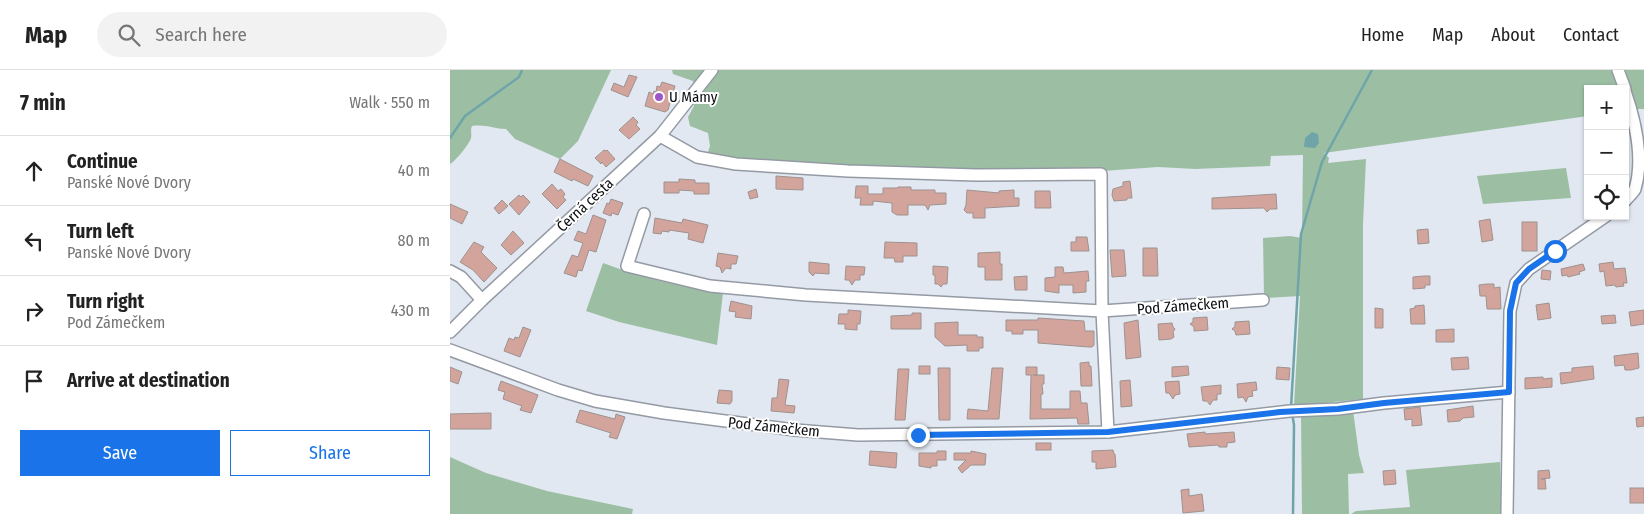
<!DOCTYPE html>
<html lang="en">
<head>
<meta charset="utf-8">
<style>
	body { margin:0; font-family:"Fira Sans Condensed",sans-serif; background:#f2f2f2; color:#222 }
	.controls { position:absolute; right:15px; top:15px; display:grid; overflow:hidden; border-radius:0px; box-shadow:0 1px 4px #0004 }
	.controls button { width:45px; height:45px; display:grid; place-items:center; padding:0; border:0; border-bottom:1px solid #e0e0e0; background:#fff; color:#222; font:25px sans-serif }
	.stop { position:absolute; width:15px; height:15px; margin:-11px; border:4px solid #1a73e8; border-radius:50%; background:#fff }
	.stop.end { background:#1a73e8; border-color:#fff; box-shadow:0 1px 5px #0008 }
	.list { margin:0; padding:0; list-style:none }
	h2 { display:flex; justify-content:space-between; align-items:center; height:65px; margin:0; padding:0 20px; font-size:21px }
	h2 small { font-size:16px; font-weight:400; color:#767676 }
	.list li { display:grid; grid-template-columns:32px 1fr auto; gap:15px; align-items:center; box-sizing:border-box; height:70px; padding:0 20px; border-top:1px solid #e0e0e0 }
	.list b { display:block; font-size:19px; white-space:nowrap }
	.list p { margin:0; font-size:16px; white-space:nowrap; color:#767676 }
	.list em { font-size:16px; font-style:normal; color:#767676 }
	.actions { display:flex; gap:10px; padding:15px 20px }
	.actions a { flex:1; padding:11px 0; border:1px solid #1a73e8; border-radius:0px; text-align:center; font-size:18px; color:#1a73e8 }
	.actions .main { background:#1a73e8; color:#fff }
	.icon { flex:none; width:28px; height:28px; fill:none; stroke:currentColor; stroke-width:2; stroke-linecap:round; stroke-linejoin:round }
	.map { position:relative; flex:none; width:1194px; height:444px; overflow:hidden }
	header { display:flex; align-items:center; gap:30px; box-sizing:border-box; height:70px; padding:0 25px; background:#fff; border-bottom:1px solid #e0e0e0 }
	header strong { font-size:24px }
	nav { display:flex; gap:28px; margin-inline-start:auto; font-size:18px }
	.search { width:350px; height:45px; background:#f2f2f2; display:flex; align-items:center; gap:12px; box-sizing:border-box; padding:0 18px; border-radius:28px; color:#767676; font-size:19px }
	main { display:flex }
	aside { flex:1; background:#fff }
	.map>svg:first-child { display:block }
	.green { fill:#9cbfa4 }
	.water { fill:#6fa5a8 }
	.lines { fill:none; stroke-linecap:round; stroke-linejoin:round }
	.stream { stroke:#6fa5a8; stroke-width:2.5 }
	.building { fill:#d3a49c; stroke:#9e9290 }
	.minor-casing { stroke:#949aa3; stroke-width:14 }
	.minor { stroke:#fff; stroke-width:11 }
	.route { stroke:#1a73e8; stroke-width:6 }
	.poi-dot { fill:#9c56ca; stroke:#fff; stroke-width:2 }
	.labels { text-anchor:middle; stroke-width:4; stroke-linejoin:round; paint-order:stroke }
	.poi-label { font-size:15px; fill:#0b0d10; stroke:#fff; text-anchor:start }
	.street-label { font-size:15px; fill:#0b0d10; stroke:#fff }
</style>
</head>
<body>
<header>
<strong>Map</strong>
<div class="search"><svg class="icon" aria-label="search" viewBox="0 0 24 24"><circle cx="10" cy="10" r="6"/><path d="M15 15l6 6"/></svg>Search here</div>
<nav><a>Home</a><a>Map</a><a>About</a><a>Contact</a></nav>
</header>
<main>
<aside>
<h2>7 min<small>Walk · 550 m</small></h2>
<ul class="list">
<li><svg class="icon" aria-label="ahead" viewBox="0 0 24 24"><path d="M12 20V5M6 11l6-6 6 6"/></svg><div><b>Continue</b><p>Panské Nové Dvory</p></div><em>40 m</em></li>
<li><svg class="icon" aria-label="left" viewBox="0 0 24 24"><path d="M17 20v-9H6M10 6l-5 5 5 5"/></svg><div><b>Turn left</b><p>Panské Nové Dvory</p></div><em>80 m</em></li>
<li><svg class="icon" aria-label="right" viewBox="0 0 24 24"><path d="M7 20v-9h11M14 6l5 5-5 5"/></svg><div><b>Turn right</b><p>Pod Zámečkem</p></div><em>430 m</em></li>
<li><svg class="icon" aria-label="arrive" viewBox="0 0 24 24"><path d="M6 21V4h12l-3 4 3 4H6"/></svg><div><b>Arrive at destination</b></div></li>
</ul>
<div class="actions"><a class="main">Save</a><a>Share</a></div>
</aside>
<div class="map">
<svg width="1194" height="444" viewBox="0 0 1194 444">
	<rect width="100%" height="100%" fill="#e2e8f1"/>
	<g class="green">
		<path d="M0,0H161L128,71L110,89L65,69L56,59C43,59 37,54 22,56C20,61 22,63 21,68C20,73 5,92 0,94Z"/>
		<polygon points="222,0 1163,0 1170,19 1138,19 1138,46 874,83 879,88 878,93 916,89 913,154 913,329 844,336 850,226 814,228 813,168 840,166 852,168 853,85 821,86 820,96 745,99 708,97 653,101 385,96 275,88 257,85 260,76 258,63 240,56 238,47 244,36 243,11 223,4"/>
		<polygon points="1174,0 1194,0 1194,39 1187,39"/>
		<polygon points="1116,98 1121,128 1033,134 1027,106"/>
		<path d="M153,193C192,208 232,217 273,223L267,275L169,252L136,241Z"/>
		<polygon points="903,340 909,385 914,403 898,404 899,444 852,444 851,345"/>
		<polygon points="0,387 36,403 97,421 183,439 182,444 0,444"/>
		<polygon points="1050,392 1051,428 1050,429 1051,430 1051,444 901,444 906,441 960,437 956,400"/>
	</g>
	<polygon class="water" points="862,62 868,64 869,73 865,78 854,77 855,68"/>
	<g class="lines">
		<g class="stream">
			<polyline points="0,68 15,46 69,7 72,0"/>
			<polyline points="841,338 851,164 872,92 922,0"/>
			<polyline points="842,343 844,355 843,444"/>
		</g>
	</g>
	<g class="building">
		<polygon points="179,5 187,7 178,27 161,20 164,13 174,17"/>
		<polygon points="212,12 225,16 218,40 215,42 195,36 199,22 203,24 204,21 206,22 207,16 210,17"/>
		<polygon points="183,47 188,52 186,55 190,59 179,69 169,60"/>
		<polygon points="154,80 156,81 157,80 165,89 156,97 152,92 151,94 145,88"/>
		<polygon points="110,89 143,106 138,116 123,109 122,111 104,102"/>
		<polygon points="326,106 353,108 353,120 326,119"/>
		<polygon points="229,109 245,110 245,113 259,113 259,124 244,124 244,121 229,120 229,123 214,123 214,112 229,112"/>
		<polygon points="680,111 682,128 677,128 677,130 664,131 662,125 663,119 673,116 673,112"/>
		<polygon points="102,114 108,121 111,119 115,124 113,127 116,130 107,139 92,124"/>
		<polygon points="406,116 418,116 418,124 433,124 433,118 447,118 448,117 461,117 461,120 485,120 485,123 496,123 496,134 480,135 478,140 475,135 458,135 458,145 447,145 442,142 442,133 423,131 423,135 410,135 411,128 405,128"/>
		<polygon points="306,119 308,127 300,129 298,122"/>
		<polygon points="517,120 549,123 549,121 564,120 564,128 569,128 569,136 535,138 535,148 523,148 523,143 517,143 514,140 516,135"/>
		<polygon points="585,121 600,121 601,138 585,138"/>
		<polygon points="826,124 827,139 820,139 817,142 814,138 762,139 762,128"/>
		<polygon points="69,125 71,127 73,125 80,132 69,145 59,134"/>
		<polygon points="161,129 173,133 168,145 162,143 161,146 153,143 157,133 159,134"/>
		<polygon points="52,130 58,136 49,144 44,138"/>
		<polygon points="0,134 18,142 12,154 0,148"/>
		<polygon points="143,145 156,150 146,182 139,180 132,201 128,200 126,207 114,203 122,185 128,187 133,173 124,170 128,161 136,164"/>
		<polygon points="205,148 232,153 233,149 258,155 253,173 238,169 239,163 219,160 219,162 212,161 211,164 203,163"/>
		<polygon points="1040,149 1043,170 1032,172 1029,151"/>
		<rect x="1072" y="152" width="15" height="29"/>
		<polygon points="978,159 979,173 968,174 967,160"/>
		<polygon points="63,161 74,173 61,185 51,175"/>
		<polygon points="626,167 637,167 639,181 621,181 621,172 626,172"/>
		<polygon points="24,172 34,177 31,182 47,198 34,212 23,200 10,192"/>
		<polygon points="435,172 467,173 467,186 453,186 453,192 445,192 444,188 434,188"/>
		<polygon points="693,178 707,178 708,206 693,206"/>
		<polygon points="660,180 674,180 676,206 662,207"/>
		<polygon points="550,182 550,194 552,194 552,210 535,210 535,197 528,197 528,183"/>
		<polygon points="268,183 288,186 286,194 281,194 281,199 276,198 272,203 270,197 266,196"/>
		<polygon points="359,192 379,194 379,204 365,203 363,206 359,202"/>
		<polygon points="1163,192 1164,199 1175,198 1177,213 1173,213 1174,216 1166,217 1165,215 1156,216 1154,201 1150,202 1149,194"/>
		<polygon points="1133,194 1135,200 1129,202 1130,204 1118,207 1117,205 1112,206 1111,199"/>
		<polygon points="396,196 415,197 414,205 410,205 410,210 405,210 402,215 399,210 395,210"/>
		<polygon points="483,196 498,197 497,214 493,214 491,217 488,214 485,214 485,205 483,205"/>
		<polygon points="605,197 613,197 614,203 638,201 639,211 636,211 636,222 623,223 623,215 609,215 609,223 595,221 595,208 605,207"/>
		<polygon points="1092,200 1101,201 1100,210 1091,209"/>
		<polygon points="577,206 577,220 565,220 564,207"/>
		<polygon points="974,206 980,206 980,215 975,215 975,218 963,219 963,207"/>
		<polygon points="1037,214 1044,214 1044,218 1050,217 1051,239 1037,239 1036,226 1030,226 1029,215"/>
		<polygon points="281,231 302,236 301,249 285,247 286,242 279,241"/>
		<polygon points="1099,233 1101,248 1088,250 1086,235"/>
		<polygon points="974,235 975,254 961,254 960,239 965,238 965,236"/>
		<polygon points="925,238 933,239 933,258 925,258"/>
		<polygon points="398,240 411,241 410,254 407,254 407,260 395,259 395,254 388,254 389,244 398,244"/>
		<polygon points="1194,240 1194,254 1181,256 1179,242"/>
		<polygon points="462,243 471,243 471,259 441,259 441,246 462,245"/>
		<polygon points="1165,245 1166,253 1152,254 1151,246"/>
		<polygon points="757,247 758,260 744,261 744,257 740,254 743,252 743,248"/>
		<polygon points="588,248 634,251 635,261 644,261 644,275 642,277 639,277 588,273 588,260 573,260 573,264 562,264 562,261 556,261 556,250 588,250"/>
		<polygon points="688,250 691,287 676,289 674,253"/>
		<polygon points="799,251 800,264 786,265 785,261 782,259 785,256 785,252"/>
		<polygon points="508,252 508,265 527,265 527,267 533,267 533,278 529,278 529,281 517,281 517,275 495,276 485,267 485,253"/>
		<polygon points="722,253 723,257 725,259 723,262 724,267 721,269 709,270 708,254"/>
		<polygon points="73,257 81,260 70,287 54,281 59,268 64,270 65,267 69,268"/>
		<polygon points="1004,259 1004,272 986,272 986,260"/>
		<polygon points="1188,283 1189,298 1181,300 1175,300 1174,295 1165,296 1164,286"/>
		<polygon points="1018,287 1019,299 1002,300 1001,288"/>
		<polygon points="639,292 639,296 641,296 642,316 631,316 630,293"/>
		<rect x="469" y="296" width="11" height="8"/>
		<polygon points="738,296 739,305 722,307 722,297"/>
		<polygon points="1143,296 1144,309 1111,314 1110,303 1122,302 1122,298"/>
		<polygon points="0,297 12,302 8,314 0,311"/>
		<polygon points="576,297 587,297 587,305 583,305 594,305 594,314 592,314 593,324 591,324 591,339 620,339 620,321 630,321 631,333 637,333 639,354 628,354 627,348 580,349 581,305 576,305"/>
		<polygon points="827,297 840,298 839,310 826,309"/>
		<polygon points="488,298 500,298 500,350 489,350"/>
		<polygon points="542,298 553,298 549,349 517,349 518,339 538,341"/>
		<polygon points="448,299 459,299 455,350 445,350"/>
		<polygon points="1093,307 1093,309 1102,308 1102,317 1075,319 1075,308"/>
		<polygon points="329,309 339,310 335,335 345,336 344,343 321,341 322,328 327,328"/>
		<polygon points="680,310 682,336 671,337 670,311"/>
		<polygon points="51,311 88,325 81,343 70,340 72,336 53,329 55,322 48,320"/>
		<polygon points="729,311 730,324 725,325 723,329 719,323 716,323 715,312"/>
		<polygon points="806,312 807,320 802,321 803,326 798,327 796,332 793,327 788,328 787,314"/>
		<polygon points="771,315 771,324 767,324 767,330 763,330 760,335 757,331 753,331 751,317"/>
		<polygon points="269,320 282,321 282,331 280,334 267,333"/>
		<polygon points="1023,336 1024,347 1013,348 1010,351 998,352 997,340"/>
		<polygon points="970,337 972,355 962,356 962,349 955,350 954,339"/>
		<polygon points="130,340 165,349 166,344 175,347 167,369 159,367 161,363 126,352"/>
		<polygon points="41,343 41,359 0,359 0,344"/>
		<polygon points="1194,347 1194,356 1187,357 1186,348"/>
		<polygon points="755,362 755,364 784,362 785,372 777,373 777,377 769,377 768,375 739,377 737,364"/>
		<rect x="586" y="373" width="15" height="7"/>
		<polygon points="663,380 664,384 665,384 666,397 646,399 646,392 642,392 642,381"/>
		<polygon points="420,381 447,383 446,398 419,395"/>
		<polygon points="487,381 496,381 496,390 487,390 487,396 481,396 481,398 469,396 469,383 487,383"/>
		<polygon points="521,381 536,384 535,395 521,395 512,403 508,398 516,390 504,390 504,383 521,383"/>
		<polygon points="945,400 946,414 934,415 933,401"/>
		<polygon points="1099,400 1100,408 1091,409 1095,409 1096,419 1088,419 1088,401"/>
		<rect x="1180" y="418" width="14" height="15"/>
		<polygon points="739,419 739,426 752,424 754,441 733,443 731,420"/>
	</g>
	<g class="lines">
		<g class="minor-casing">
			<g id="minor">
				<polyline points="1168,0 1175,19"/>
				<path d="M1175,21C1185,50 1194,89 1185,119C1183,123 1178,127 1175,131"/>
				<polyline points="210,66 247,87 286,94 398,101 526,105 651,104 652,241 658,362"/>
				<polyline points="194,144 177,196 260,216 356,225 652,241 813,230"/>
				<polyline points="0,201 11,207 32,230"/>
				<polyline points="0,262 32,230 210,66 262,0"/>
				<polyline points="0,280 108,320 145,331 214,343 345,360 408,365 658,362 840,341 888,339 934,333 1059,322"/>
				<polyline points="1057,444 1060,241 1066,213 1079,199 1156,146"/>
			</g>
		</g>
		<use href="#minor" class="minor"/>
	</g>
	<g class="lines">
		<polyline class="route" points="468,365 658,362 830,342 888,339 934,333 1059,322 1060,241 1066,213 1079,199 1105,181"/>
	</g>
	<circle class="poi-dot" cx="209" cy="27" r="5"/>
	<g class="labels">
		<g class="poi-label">
			<text x="219" y="32">U Mámy</text>
		</g>
		<g class="street-label">
			<text transform="translate(135 135) rotate(-43)" y="5">Černá cesta</text>
			<text transform="translate(733 236) rotate(-4)" y="5">Pod Zámečkem</text>
			<text transform="translate(324 357) rotate(6)" y="5">Pod Zámečkem</text>
		</g>
	</g>
</svg>
<div class="controls">
<button>+</button>
<button>−</button>
<button><svg class="icon" aria-label="locate" viewBox="0 0 24 24"><circle cx="12" cy="12" r="6"/><path d="M12 2v4M12 18v4M2 12h4M18 12h4"/></svg></button>
</div>
<div class="stop" style="left:1105px;top:181px"></div>
<div class="stop end" style="left:468px;top:365px"></div>
</div>
</main>
</body>
</html>
